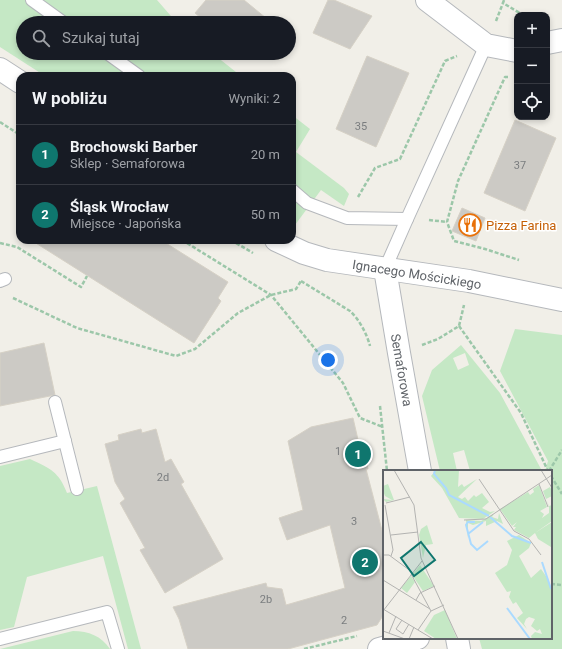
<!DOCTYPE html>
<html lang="pl">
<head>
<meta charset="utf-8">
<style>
	body { margin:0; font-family:Roboto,sans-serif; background:#242831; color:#f1f3f6 }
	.controls { position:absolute; right:12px; top:12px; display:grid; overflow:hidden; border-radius:8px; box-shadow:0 2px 6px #0003 }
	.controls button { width:36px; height:36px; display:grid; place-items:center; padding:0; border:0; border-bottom:1px solid #363941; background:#171b24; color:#f1f3f6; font:20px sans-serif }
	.you { position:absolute; left:328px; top:360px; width:14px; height:14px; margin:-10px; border:3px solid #fff; border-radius:50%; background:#1a73e8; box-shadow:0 0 0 6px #1a73e833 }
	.badge { display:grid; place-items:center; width:26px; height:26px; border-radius:50%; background:#0f766e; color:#fff; font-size:13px; font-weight:700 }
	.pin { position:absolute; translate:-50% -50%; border:2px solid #fff; box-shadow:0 1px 4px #0006 }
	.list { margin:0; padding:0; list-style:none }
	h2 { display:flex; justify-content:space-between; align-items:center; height:52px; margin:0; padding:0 16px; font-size:17px }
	h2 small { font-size:13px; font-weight:400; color:#9ea1a6 }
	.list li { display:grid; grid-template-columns:26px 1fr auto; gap:12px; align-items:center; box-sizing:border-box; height:60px; padding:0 16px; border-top:1px solid #363941 }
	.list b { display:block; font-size:15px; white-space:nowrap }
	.list p { margin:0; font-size:13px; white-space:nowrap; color:#9ea1a6 }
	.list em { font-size:13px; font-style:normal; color:#9ea1a6 }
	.icon { flex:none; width:22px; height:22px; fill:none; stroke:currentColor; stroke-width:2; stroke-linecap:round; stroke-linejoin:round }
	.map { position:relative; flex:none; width:562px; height:649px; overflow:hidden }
	.search { position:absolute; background:#171b24; box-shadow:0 2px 6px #0003; left:16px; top:16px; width:280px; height:44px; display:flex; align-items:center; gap:10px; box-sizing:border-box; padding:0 14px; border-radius:22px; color:#9ea1a6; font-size:15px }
	.panel { position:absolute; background:#171b24; box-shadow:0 2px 6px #0003; left:16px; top:72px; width:280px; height:172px; border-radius:12px }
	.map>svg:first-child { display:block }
	.green { fill:#c5e8c5; fill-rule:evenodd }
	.building { fill:#cccac5; stroke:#d6d1c6 }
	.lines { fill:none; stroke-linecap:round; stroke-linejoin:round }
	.service-casing { stroke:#b5b8bc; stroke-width:14 }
	.minor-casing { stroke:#b5b8bc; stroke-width:24 }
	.tertiary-casing { stroke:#b5b8bc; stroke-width:24 }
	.path { stroke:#9cc7a9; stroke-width:2.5; stroke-dasharray:4 2; stroke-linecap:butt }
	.service { stroke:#fff; stroke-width:12 }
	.minor { stroke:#fff; stroke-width:22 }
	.tertiary { stroke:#fff; stroke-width:22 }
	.labels { text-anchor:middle; stroke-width:3; stroke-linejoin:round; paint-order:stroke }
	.number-label { font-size:11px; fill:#7a7d7f }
	.food-label { font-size:13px; fill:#c56008; stroke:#fff; text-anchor:start }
	.street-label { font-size:13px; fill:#5f6368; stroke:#fff }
	.inset-river { fill:none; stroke:#aadaff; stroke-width:2 }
	.inset-road { fill:none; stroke:#b3b3b1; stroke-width:1 }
	.view { fill:#0f766e; fill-opacity:0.15; stroke:#0f766e; stroke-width:2 }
	.inset-edge { fill:none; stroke:#5f6368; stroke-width:2 }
</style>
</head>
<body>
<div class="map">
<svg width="562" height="649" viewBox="0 0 562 649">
	<rect width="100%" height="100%" fill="#f1efe8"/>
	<g class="green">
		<polygon points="0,0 157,0 177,23 23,23 23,53 212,53 241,76 45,76 0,47"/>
		<polygon points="292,115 310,129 296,152 344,188 349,194 344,206 321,190 292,229"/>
		<polygon points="515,329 562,335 562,649 482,649 479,638 551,638 551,471 545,471 548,461 500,371"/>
		<path d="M461,345L500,393L541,469V471H470L464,450L453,453L457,471H440L422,396L432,370ZM465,353L469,365L458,370L453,358Z"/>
		<path d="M30,459C50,468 59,472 67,493L97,486L141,649H128L103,556L27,577L14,627L0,630V466Z"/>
		<path d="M73,631C89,631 101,636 110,649H0Z"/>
	</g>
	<g class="building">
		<polygon points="206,0 244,0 272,23 207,23 195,13"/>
		<polygon points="328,0 334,0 372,16 350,49 313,33"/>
		<polygon points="367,56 409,73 376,147 336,129"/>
		<polygon points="515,120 556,138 525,211 484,193"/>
		<polygon points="462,208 485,218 476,241 452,231"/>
		<polygon points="31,240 161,240 228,282 218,298 221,301 194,343"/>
		<polygon points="44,343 55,395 0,406 0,353"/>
		<polygon points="353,418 359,444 363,443 368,469 366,469 384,538 384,614 377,625 288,649 188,649 179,619 173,607 266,583 267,587 282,589 286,605 345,588 330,525 287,540 279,518 303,510 288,441 311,427"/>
		<polygon points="141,429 142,433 156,429 165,462 171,459 184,482 181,484 223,559 165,593 140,550 145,548 120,503 125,499 115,482 105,444 119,440 118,435"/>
	</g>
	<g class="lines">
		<g class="service-casing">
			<g id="service">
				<polyline points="32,0 64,23"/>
				<polyline points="107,53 139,76"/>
				<polyline points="292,190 307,203 347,218 407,219"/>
				<polyline points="385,269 407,219 486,45"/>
				<polyline points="0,281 5,279"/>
				<polyline points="55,402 77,489"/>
				<polyline points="0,457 65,441"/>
				<polyline points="0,639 107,612 118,649"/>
			</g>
		</g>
		<g class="minor-casing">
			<g id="minor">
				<polyline points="427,0 486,45 517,51"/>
				<polyline points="547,43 562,40"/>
				<polyline points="385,269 399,353 420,471"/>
				<polyline points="457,638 459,649"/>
				<polyline points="379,649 418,638"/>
			</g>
		</g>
		<g class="tertiary-casing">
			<g id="tertiary">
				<polyline points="0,69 20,82"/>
				<polyline points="276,240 304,253 327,260 469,281 562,300"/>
			</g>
		</g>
		<g class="path">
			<polyline points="504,0 503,3 523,15"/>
			<polyline points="496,21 503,3"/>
			<polyline points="508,77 505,77 458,181 447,222 454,241 485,249 519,260"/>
			<polyline points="0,122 20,135"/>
			<polyline points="358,197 375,168 400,159 445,61 457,56"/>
			<polyline points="429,220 447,222"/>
			<polyline points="182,240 271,295 343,383 360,418 383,427"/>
			<polyline points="231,240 253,253"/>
			<polyline points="0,243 17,247 81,287 87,276"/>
			<path d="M301,281L350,311C359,319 367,334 370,346"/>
			<polyline points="13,298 77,328 176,356 195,349 238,313 271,295 296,289 301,281"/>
			<polyline points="459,326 521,413 548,471"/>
			<polyline points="422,345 438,339 459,326 464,305"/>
			<polyline points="380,406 387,471"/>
			<polyline points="549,471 562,450"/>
			<polyline points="551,476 562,494"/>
			<polyline points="551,584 562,585"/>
			<polyline points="304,649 357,636"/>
		</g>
		<use href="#service" class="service"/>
		<use href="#minor" class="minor"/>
		<use href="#tertiary" class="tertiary"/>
	</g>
	<defs>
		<g id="restaurant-ring" transform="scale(1.15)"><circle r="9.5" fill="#fff" stroke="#e8710a" stroke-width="1.5"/><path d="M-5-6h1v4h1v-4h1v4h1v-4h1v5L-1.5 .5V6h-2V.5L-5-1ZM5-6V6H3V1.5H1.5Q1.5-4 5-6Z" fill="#e8710a"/></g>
	</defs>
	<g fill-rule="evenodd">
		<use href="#restaurant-ring" x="470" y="225"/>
	</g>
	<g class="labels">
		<g class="number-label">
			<text x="361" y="130">35</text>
			<text x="520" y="169">37</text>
			<text x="338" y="455">1</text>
			<text x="163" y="481">2d</text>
			<text x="354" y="525">3</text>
			<text x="266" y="603">2b</text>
			<text x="344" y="624">2</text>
		</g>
		<g class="food-label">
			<text x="486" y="230">Pizza Farina</text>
		</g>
		<g class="street-label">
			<text transform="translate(417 274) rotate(9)" y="5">Ignacego Mościckiego</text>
			<text transform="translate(402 370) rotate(80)" y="5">Semaforowa</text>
		</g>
	</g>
	<g transform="translate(383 470)">
		<rect width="169" height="169" fill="#f1efe8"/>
		<path d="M53,0H76L75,17L79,14L81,17L94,9L75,27L79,29L82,27L85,31L91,25L93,27L99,23L106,32L99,38L107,42L112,41L100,49L76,48L59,18L48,6ZM5,14L11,30L3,32L0,29L9,30L2,26L0,21V16ZM156,15L164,37L157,41L161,44L159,48L166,43V37L160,21L167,17L169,21V26L163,29L166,36L169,35V51L152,63L169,52L168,77L155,69L152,63L146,68L131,60L133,57H130L134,52L129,56L117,39L145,22L147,25L151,22L150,19ZM116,43L120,54L114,51L103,56V51L90,55L85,53V68L83,50L98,51L111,44L109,47L115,49ZM44,55L50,74L43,75L40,88L36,65L38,59ZM136,65L148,73L146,78L136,86L148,108L158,99L165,109L169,123V169H149L148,166L152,162L159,164L157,159L154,161L148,156L152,149L146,147L143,149L141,154L144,159L134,148L140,143L133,132L130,134L126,127L128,121L124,122L112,103L124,95L129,80L124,71ZM37,95L51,116L40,121L29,105ZM28,106L32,112L24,123L18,118ZM62,140L74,169H53L41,161L51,145Z" fill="#c5e8c5"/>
		<path class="inset-river" d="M52,0L51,4L63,18L66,25L106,46M107,47L129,66L148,73M92,52H85L83,55L88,74L94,80L105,71M85,64L100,52M159,92L168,119M124,138L147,169"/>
		<path class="inset-road" d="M11,0L31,35L38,88L75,169M158,0L169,18M96,9L131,61L146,69L158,85M156,14L165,37M3,33L27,27M2,35L10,80L8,86M81,50L103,49L169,5M8,65L35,62M0,85H6L29,102M28,104L48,141M0,110L47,139M33,130L37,123L52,116M0,139L50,169M0,141L39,91M19,150L13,159L20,164L26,154M35,160L48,141L61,135M0,161L22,169M6,163L13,146M26,169L31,157"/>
		<path class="view" d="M38,72L52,90L31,106L18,88Z"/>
		<rect width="169" height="169" class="inset-edge"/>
	</g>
</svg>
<div class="controls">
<button>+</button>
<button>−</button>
<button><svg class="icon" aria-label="locate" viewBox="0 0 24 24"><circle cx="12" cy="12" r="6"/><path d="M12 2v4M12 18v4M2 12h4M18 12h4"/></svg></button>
</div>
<div class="you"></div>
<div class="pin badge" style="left:358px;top:454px">1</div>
<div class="pin badge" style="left:365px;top:562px">2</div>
<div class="search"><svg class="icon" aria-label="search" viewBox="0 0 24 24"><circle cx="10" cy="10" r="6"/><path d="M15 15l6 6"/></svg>Szukaj tutaj</div>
<section class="panel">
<h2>W pobliżu<small>Wyniki: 2</small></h2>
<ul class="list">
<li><span class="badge">1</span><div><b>Brochowski Barber</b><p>Sklep · Semaforowa</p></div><em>20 m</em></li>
<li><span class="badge">2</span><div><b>Śląsk Wrocław</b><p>Miejsce · Japońska</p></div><em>50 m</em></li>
</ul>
</section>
</div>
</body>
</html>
